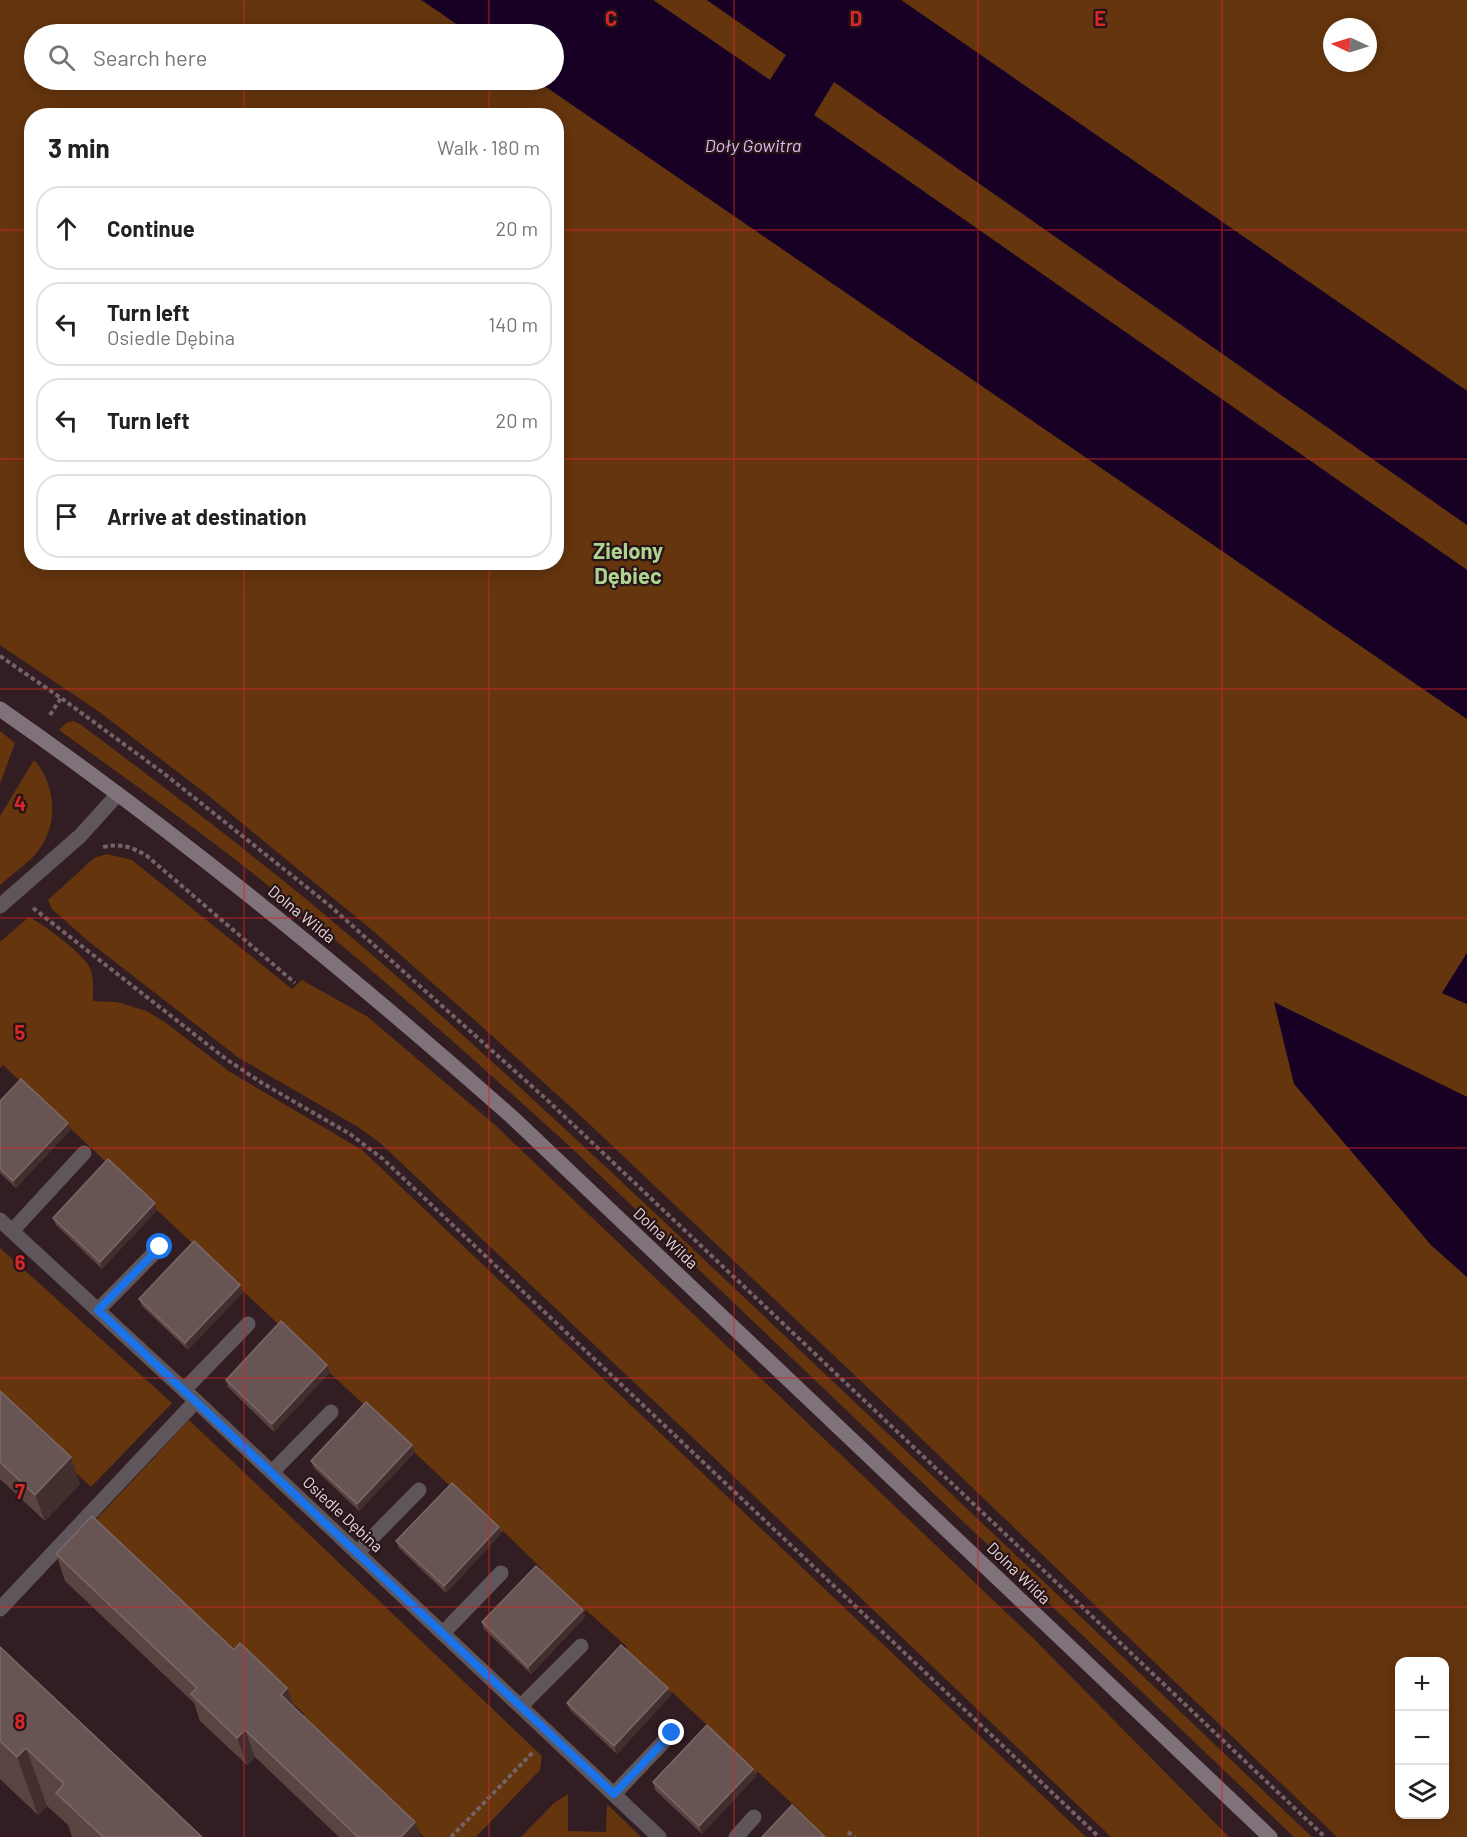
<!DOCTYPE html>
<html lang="en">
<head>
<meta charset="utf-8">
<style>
	body { margin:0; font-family:Barlow,sans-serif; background:#f6f6f6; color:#222 }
	.controls { position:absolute; right:18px; bottom:18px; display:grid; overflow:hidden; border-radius:12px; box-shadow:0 3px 15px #0003 }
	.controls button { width:54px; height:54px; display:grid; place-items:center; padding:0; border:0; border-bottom:2px solid #e0e0e0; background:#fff; color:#222; font:30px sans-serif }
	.compass { position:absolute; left:1323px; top:18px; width:54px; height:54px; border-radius:50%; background:#fff; box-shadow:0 3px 15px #0003; rotate:274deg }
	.stop { position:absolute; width:18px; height:18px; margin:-14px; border:4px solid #1a73e8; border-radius:50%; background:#fff }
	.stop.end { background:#1a73e8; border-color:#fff; box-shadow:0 2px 6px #0008 }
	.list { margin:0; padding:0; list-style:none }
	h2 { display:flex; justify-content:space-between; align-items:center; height:78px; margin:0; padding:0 24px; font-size:26px }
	h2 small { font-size:20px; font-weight:400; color:#767676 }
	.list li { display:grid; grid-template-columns:39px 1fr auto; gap:18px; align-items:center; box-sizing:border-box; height:84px; margin:0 12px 12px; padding:0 12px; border:2px solid #e0e0e0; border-radius:24px }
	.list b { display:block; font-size:22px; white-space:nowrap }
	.list p { margin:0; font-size:20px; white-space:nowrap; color:#767676 }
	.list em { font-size:20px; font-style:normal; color:#767676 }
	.icon { flex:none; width:33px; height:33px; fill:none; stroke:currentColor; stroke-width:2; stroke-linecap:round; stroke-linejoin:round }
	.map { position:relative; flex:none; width:1467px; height:1837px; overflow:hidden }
	.search { position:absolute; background:#fff; box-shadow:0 3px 15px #0003; left:24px; top:24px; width:540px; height:66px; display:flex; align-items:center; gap:15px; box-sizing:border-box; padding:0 21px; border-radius:33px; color:#767676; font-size:22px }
	.panel { position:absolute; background:#fff; box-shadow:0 3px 15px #0003; left:24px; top:108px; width:540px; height:462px; border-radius:24px }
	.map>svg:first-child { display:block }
	.green { fill:#65350e; fill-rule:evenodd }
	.water { fill:#180025 }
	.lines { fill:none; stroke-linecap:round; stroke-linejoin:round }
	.path { stroke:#736266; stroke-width:4; stroke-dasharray:4.5 3; stroke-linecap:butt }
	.lane { stroke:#5e565b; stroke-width:15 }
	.street { stroke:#5e565b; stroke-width:15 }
	.secondary { stroke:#7f727b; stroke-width:15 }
	.wall { fill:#5a4441 }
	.shaded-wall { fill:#432e2e }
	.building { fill:#685452; stroke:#7c6867; stroke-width:1.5 }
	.route { stroke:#1a73e8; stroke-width:8 }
	.grid { fill:none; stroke:#d62828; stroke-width:1.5; stroke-opacity:0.55 }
	.labels { text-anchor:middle; stroke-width:4.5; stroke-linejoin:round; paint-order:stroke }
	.street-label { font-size:16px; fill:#e5d7da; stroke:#271419 }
	.water-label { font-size:18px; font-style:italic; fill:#e1bef6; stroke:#271419 }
	.district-label { font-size:22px; font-weight:bold; fill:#add38f; stroke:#271419 }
	.grid-label { font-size:20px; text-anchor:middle; font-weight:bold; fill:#d62828; stroke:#271419; stroke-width:4.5; stroke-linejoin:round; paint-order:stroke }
</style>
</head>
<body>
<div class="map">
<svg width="1467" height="1837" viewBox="0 0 1467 1837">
	<rect width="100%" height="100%" fill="#311d22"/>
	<g class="green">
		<path d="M0,0H421L471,34H34V80H536L1467,719V953L1442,993L1467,1004V1097L1275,1003L1431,1245L1467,1277V1837H1337L905,1423L584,1119L478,1023L372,930L209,796L98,711L0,645ZM32,116H556V562H32ZM1400,1662H1444V1814H1400Z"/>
		<polygon points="653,0 707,0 786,55 770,80"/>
		<path d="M901,0H1467V391ZM1332,27H1368V63H1332Z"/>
		<polygon points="834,81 1467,525 1467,570 814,115"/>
		<path d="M73,721L80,724C176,796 271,868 362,946C495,1061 622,1182 749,1302C937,1480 1124,1658 1312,1837H1294L565,1142C470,1056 374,970 274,890C204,834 131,782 59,730L66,723Z"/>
		<polygon points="0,731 15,743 0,784"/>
		<path d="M34,760C56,784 59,825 38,851C28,864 12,874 0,885V816Z"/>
		<polygon points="107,854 132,860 292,989 302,980 368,1017 495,1125 1033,1638 1229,1837 1111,1837 708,1452 379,1142 358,1127 239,1058 88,941 52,909 48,900 94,858"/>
		<path d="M29,917C42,923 85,955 90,968C94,978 93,990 93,1001L117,1002L147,1011L166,1023L230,1072L362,1150L1086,1837H820L797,1814L800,1811L758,1772L754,1775L709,1732L711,1729L672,1692L669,1694L624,1652L627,1647L586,1610L582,1614L539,1573L542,1569L503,1531L500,1533L3,1065L0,1068V942Z"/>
		<polygon points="0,1248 172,1403 91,1487 0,1401"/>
		<polygon points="189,1420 542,1756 540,1770 476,1837 424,1837 299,1720 304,1714 250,1663 244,1669 91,1525"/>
		<polygon points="568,1794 568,1831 606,1832 607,1804 641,1837 521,1837 554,1803"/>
	</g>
	<g class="water">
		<polygon points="422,0 653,0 770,80 786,55 707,0 901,0 1467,391 1467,525 834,82 814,115 1467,570 1467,719 536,80 554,80 554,34 471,34"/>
		<polygon points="1467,953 1467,1004 1442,993"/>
		<polygon points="1274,1002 1467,1097 1467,1277 1431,1245 1294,1084"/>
	</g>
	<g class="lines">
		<g class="path">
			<polyline points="0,656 61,698 162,772 329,905 545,1098 1325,1837"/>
			<polyline points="50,715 61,698"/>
			<path d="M103,847C121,843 132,847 147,856L295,983"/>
			<polyline points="33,908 226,1059 262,1083 350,1134 383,1159 1099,1837"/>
			<polyline points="848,1832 855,1837"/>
			<polyline points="451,1837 533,1752"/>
		</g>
		<g class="lane">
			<polyline points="12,1231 84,1153"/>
			<polyline points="98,1310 160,1247"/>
			<polyline points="184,1390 248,1324"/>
			<polyline points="272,1472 331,1412"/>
			<polyline points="357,1553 419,1490"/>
			<polyline points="0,1609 196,1401"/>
			<polyline points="443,1633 501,1573"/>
			<polyline points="521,1706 581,1646"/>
			<polyline points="614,1794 672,1733"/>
			<polyline points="736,1837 754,1817"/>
		</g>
		<g class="street">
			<polyline points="0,906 80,836 118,794"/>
			<polyline points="0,1220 196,1401 659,1837"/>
		</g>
		<path class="secondary" d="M0,709C180,834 348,972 512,1117L1270,1837"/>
	</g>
	<g class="wall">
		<polygon points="0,1101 70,1130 16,1188 0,1173"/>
		<polygon points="157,1210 102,1269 56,1225 53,1218"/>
		<polygon points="243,1292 188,1350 142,1306 139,1299"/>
		<polygon points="327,1365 330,1372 274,1432 228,1387 226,1380"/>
		<polygon points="0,1391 80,1484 45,1521 0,1479"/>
		<polygon points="415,1452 359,1511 314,1468 311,1461"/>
		<polygon points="501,1534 446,1593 399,1548 396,1541"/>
		<polygon points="56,1554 234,1650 287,1688 295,1708 421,1837 339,1837 255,1757 247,1765 200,1721 194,1703 65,1581"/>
		<polygon points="583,1610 585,1617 531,1674 484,1629 482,1622"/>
		<polygon points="0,1647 202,1837 72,1837 68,1825 47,1806 38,1815 0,1779"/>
		<polygon points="668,1688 671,1695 617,1754 570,1710 567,1703"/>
		<polygon points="753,1769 756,1776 702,1834 655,1790 653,1782"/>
	</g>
	<g class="shaded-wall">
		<polygon points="68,1123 70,1130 16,1188 13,1181"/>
		<polygon points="155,1203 157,1210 102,1269 100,1262"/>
		<polygon points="240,1285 243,1292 188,1350 185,1343"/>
		<polygon points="327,1365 330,1372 274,1432 272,1424"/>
		<polygon points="412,1445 415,1452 359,1511 357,1504"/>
		<polygon points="71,1457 80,1484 45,1521 35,1495"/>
		<polygon points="499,1527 501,1534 446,1593 444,1586"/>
		<polygon points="583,1610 585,1617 531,1674 528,1667"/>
		<polygon points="287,1688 297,1714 281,1695"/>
		<polygon points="668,1688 671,1695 617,1754 614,1746"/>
		<polygon points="245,1730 255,1757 247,1765 237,1738"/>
		<polygon points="26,1748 47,1806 38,1815 17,1757"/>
		<polygon points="753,1769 756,1776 702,1834 699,1826"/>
		<polygon points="415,1822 421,1837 401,1837"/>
	</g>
	<g class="building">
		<polygon points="21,1079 68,1123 13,1181 0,1168 0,1101"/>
		<polygon points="108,1159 155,1203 100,1262 53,1218"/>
		<polygon points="194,1241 240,1285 185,1343 139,1299"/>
		<polygon points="281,1321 327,1365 272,1424 226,1380"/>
		<polygon points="0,1391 71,1457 35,1495 0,1462"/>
		<polygon points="366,1402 412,1445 357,1504 311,1461"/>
		<polygon points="452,1483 499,1527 444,1586 396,1541"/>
		<polygon points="92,1516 234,1650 240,1643 287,1688 281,1695 415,1822 401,1837 358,1837 245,1730 237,1738 191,1694 197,1688 56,1554"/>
		<polygon points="536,1566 583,1610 528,1667 482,1622"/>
		<polygon points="621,1645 668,1688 614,1746 567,1703"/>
		<polygon points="0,1647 202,1837 103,1837 56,1793 64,1784 26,1748 17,1757 0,1741"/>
		<polygon points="707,1725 753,1769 699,1826 653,1782"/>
		<polygon points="792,1805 825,1837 762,1837"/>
	</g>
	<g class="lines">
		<polyline class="route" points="160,1247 98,1310 614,1794 672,1733"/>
	</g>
	<path class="grid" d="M244,0V34M489,0V34M734,0V1837M978,0V1837M1222,0V1837M244,80V116M489,80V116M0,230H32M556,230H1467M0,459H32M556,459H1467M244,562V1837M489,562V1837M0,689H1467M0,918H1467M0,1148H1467M0,1378H1467M0,1607H1467"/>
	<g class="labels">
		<g class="street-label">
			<text transform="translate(302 914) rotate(39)" y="6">Dolna Wilda</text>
			<text transform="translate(666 1238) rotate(43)" y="6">Dolna Wilda</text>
			<text transform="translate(343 1514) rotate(43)" y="6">Osiedle Dębina</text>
			<text transform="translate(1019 1573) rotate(44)" y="6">Dolna Wilda</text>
		</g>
		<g class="water-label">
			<text x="753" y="152">Doły Gowitra</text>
		</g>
		<g class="district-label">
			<text x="628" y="559">Zielony<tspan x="628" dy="25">Dębiec</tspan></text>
		</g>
	</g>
	<g class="grid-label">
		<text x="611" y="26">C</text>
		<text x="856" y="26">D</text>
		<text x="1100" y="26">E</text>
		<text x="20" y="811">4</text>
		<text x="20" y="1040">5</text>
		<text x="20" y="1270">6</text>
		<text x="20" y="1499">7</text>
		<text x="20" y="1729">8</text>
	</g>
</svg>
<div class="controls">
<button>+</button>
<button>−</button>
<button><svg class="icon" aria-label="layers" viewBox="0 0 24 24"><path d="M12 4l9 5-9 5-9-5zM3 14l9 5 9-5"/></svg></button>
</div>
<svg class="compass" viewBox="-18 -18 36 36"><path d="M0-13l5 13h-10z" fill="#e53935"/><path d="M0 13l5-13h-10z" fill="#767676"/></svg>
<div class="stop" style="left:160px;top:1247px"></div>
<div class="stop end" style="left:672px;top:1733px"></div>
<div class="search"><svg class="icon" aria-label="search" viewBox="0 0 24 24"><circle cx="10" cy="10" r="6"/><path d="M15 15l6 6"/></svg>Search here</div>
<section class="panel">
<h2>3 min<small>Walk · 180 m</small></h2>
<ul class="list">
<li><svg class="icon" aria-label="ahead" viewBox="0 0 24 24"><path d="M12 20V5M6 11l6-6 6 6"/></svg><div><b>Continue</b></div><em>20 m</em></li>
<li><svg class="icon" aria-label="left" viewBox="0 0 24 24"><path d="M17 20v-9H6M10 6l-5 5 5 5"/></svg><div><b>Turn left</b><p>Osiedle Dębina</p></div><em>140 m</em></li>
<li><svg class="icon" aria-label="left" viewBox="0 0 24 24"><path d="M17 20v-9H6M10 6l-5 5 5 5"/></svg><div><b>Turn left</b></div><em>20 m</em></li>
<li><svg class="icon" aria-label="arrive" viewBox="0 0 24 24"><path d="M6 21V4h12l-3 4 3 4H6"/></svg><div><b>Arrive at destination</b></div></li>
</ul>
</section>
</div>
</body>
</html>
